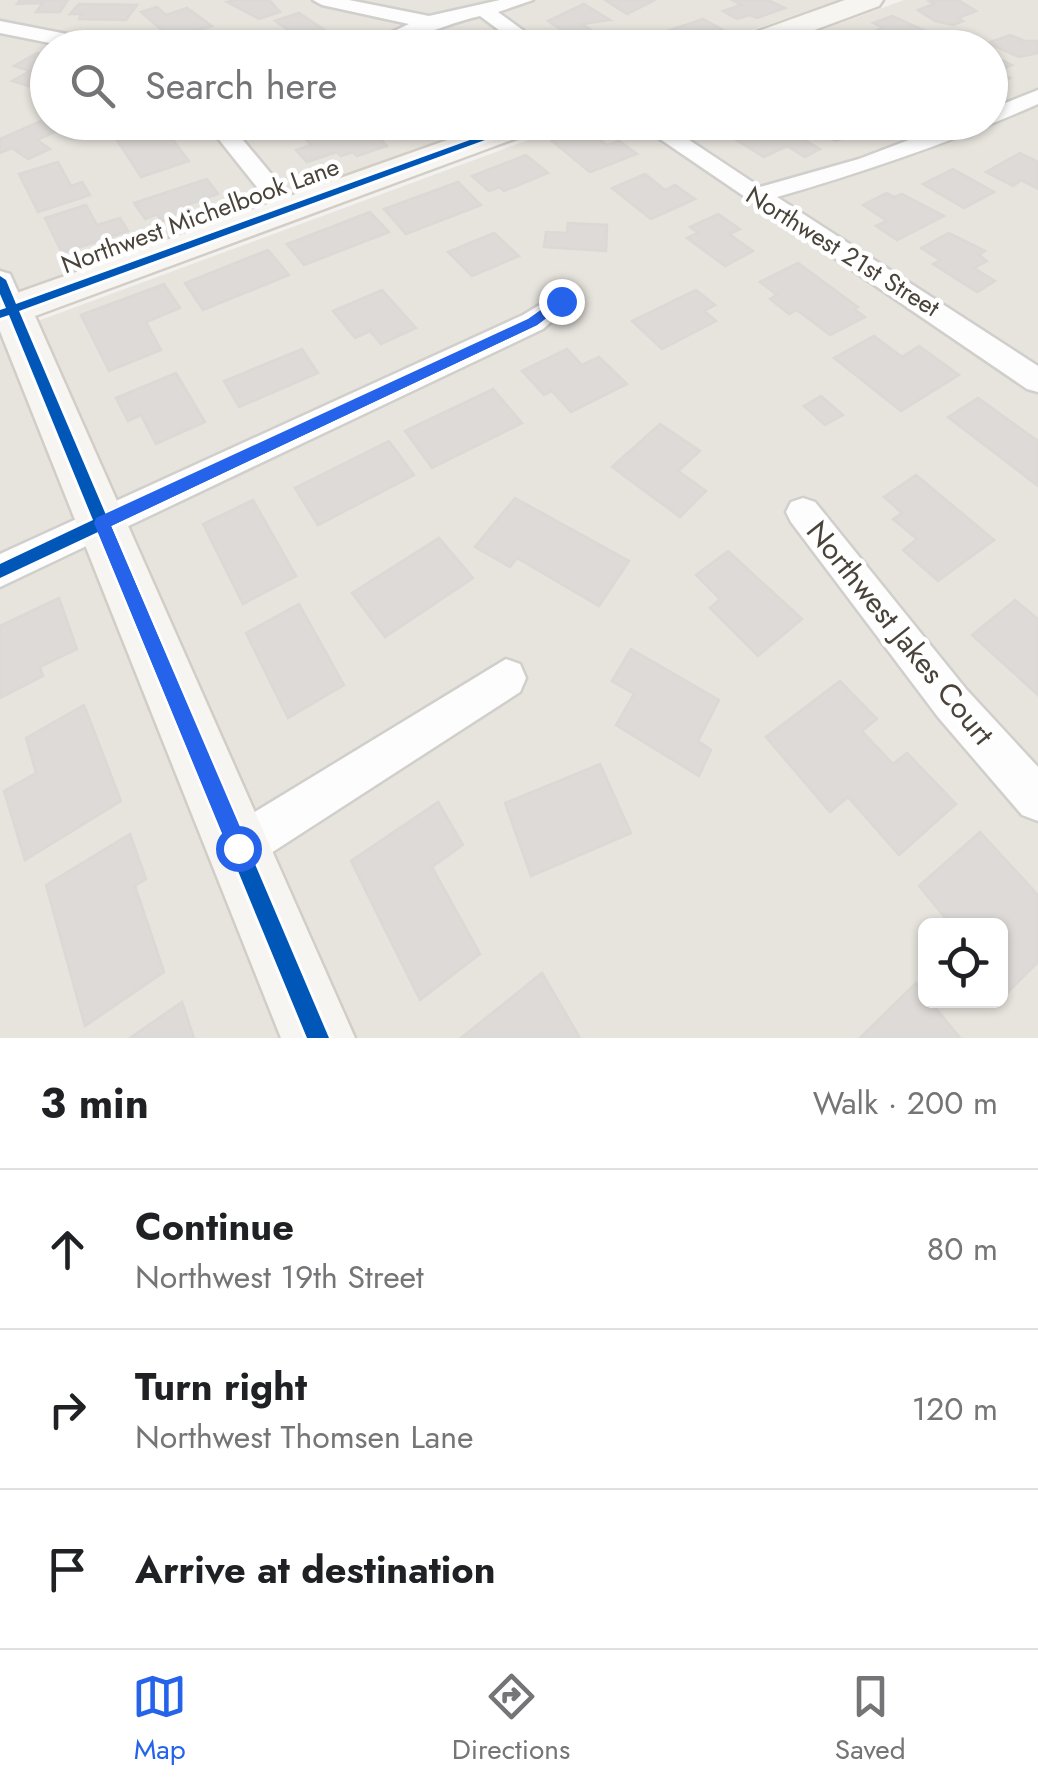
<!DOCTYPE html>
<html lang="en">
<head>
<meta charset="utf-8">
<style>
	body { margin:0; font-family:Jost,sans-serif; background:#f2f2f2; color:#202124 }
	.controls { position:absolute; right:30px; bottom:30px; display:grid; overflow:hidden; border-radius:15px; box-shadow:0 2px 8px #0004 }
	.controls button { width:90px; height:90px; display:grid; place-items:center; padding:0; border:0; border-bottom:2px solid #e0e0e0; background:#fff; color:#202124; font:50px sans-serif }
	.stop { position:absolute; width:30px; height:30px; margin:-22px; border:8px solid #2563eb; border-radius:50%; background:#fff }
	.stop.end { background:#2563eb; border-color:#fff; box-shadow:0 2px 10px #0008 }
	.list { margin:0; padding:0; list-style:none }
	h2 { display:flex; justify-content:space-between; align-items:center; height:130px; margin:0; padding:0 40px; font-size:42px }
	h2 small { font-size:32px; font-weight:400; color:#757577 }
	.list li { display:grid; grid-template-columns:65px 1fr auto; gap:30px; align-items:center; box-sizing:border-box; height:160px; padding:0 40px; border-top:2px solid #e0e0e0 }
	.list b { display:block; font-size:38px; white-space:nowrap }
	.list p { margin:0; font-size:32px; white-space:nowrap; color:#757577 }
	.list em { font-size:32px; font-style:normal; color:#757577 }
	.icon { flex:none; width:55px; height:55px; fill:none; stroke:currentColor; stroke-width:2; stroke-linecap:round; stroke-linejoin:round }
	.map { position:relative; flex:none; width:1038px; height:1038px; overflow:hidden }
	.search { position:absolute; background:#fff; box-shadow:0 2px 8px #0004; left:30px; right:30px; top:30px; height:110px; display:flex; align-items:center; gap:25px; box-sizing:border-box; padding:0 35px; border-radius:55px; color:#757577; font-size:38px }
	.sheet { height:610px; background:#fff }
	nav { display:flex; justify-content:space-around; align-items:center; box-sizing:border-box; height:140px; border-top:2px solid #e0e0e0; background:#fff; font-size:28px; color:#757577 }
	nav a { display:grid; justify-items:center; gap:5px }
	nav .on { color:#2563eb }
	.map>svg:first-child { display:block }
	.residential { fill:#e7e3dd; fill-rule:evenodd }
	.building { fill:#dddad7; stroke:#dbd8d5; stroke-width:2.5 }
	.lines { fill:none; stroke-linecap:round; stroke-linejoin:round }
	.street-casing { stroke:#d1cfcc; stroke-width:5 }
	.secondary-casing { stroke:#d2cec6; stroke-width:5 }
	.street { fill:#fdfdfd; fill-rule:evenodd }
	.secondary { fill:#f7f5f2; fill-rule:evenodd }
	.cycleway-casing { stroke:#fff; stroke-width:6 }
	.cycleway { fill:#0057b8; fill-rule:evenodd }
	.route { fill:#2563eb }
	.labels { text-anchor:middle; stroke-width:9; stroke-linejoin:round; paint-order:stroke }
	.far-street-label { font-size:25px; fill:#4a433a; stroke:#fff }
	.street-label { font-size:30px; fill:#4a433a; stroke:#fff }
</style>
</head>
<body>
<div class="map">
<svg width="1038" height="1038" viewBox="0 0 1038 1038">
	<rect width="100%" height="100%" fill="#f3f1ef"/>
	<g class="residential">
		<polygon points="0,0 838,0 703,47 48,48 48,122 492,123 0,297"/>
		<path d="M904,0H1038V1038H0V335L574,123L990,122V48L776,47ZM926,926H1000V1001H926Z"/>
	</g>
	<g class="building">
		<polygon points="20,0 68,0 60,12 36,12 43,3 17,4"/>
		<polygon points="235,0 269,0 280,12 259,19 227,2"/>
		<polygon points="605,0 655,0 627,14"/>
		<polygon points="732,0 768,0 785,8 757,18 750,15 737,19 723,11 741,5"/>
		<polygon points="958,0 976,11 958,18 963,21 953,25 935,21 918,10 934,4 929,1 933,0"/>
		<polygon points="79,4 137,5 126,20 79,19 82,14 70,14"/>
		<polygon points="584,4 610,20 582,24 594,32 574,38 548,21"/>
		<polygon points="157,7 166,15 187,8 212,26 171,38 141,12"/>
		<polygon points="299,13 332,35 304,41 275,21"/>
		<polygon points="892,16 932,34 894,48 869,33 883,28 873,23"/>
		<polygon points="703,19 723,30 705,36 698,32 674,44 658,34"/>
		<polygon points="1010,35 1025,41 1038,41 1038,53 1019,57 988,43"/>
		<polygon points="245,37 255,46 263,48 211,47"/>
		<polygon points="639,37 657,48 612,48 625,43"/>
		<polygon points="37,53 48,56 48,79 42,78 28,86 12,81 30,71 14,66"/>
		<polygon points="990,55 1012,65 997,72 1010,78 998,84 990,80"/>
		<polygon points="41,121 56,131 37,140 50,149 28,159 12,148 0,153 0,139"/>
		<polygon points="354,122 364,122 387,146 357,156 353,152 341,156 337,152 307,162 296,150 311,145 305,138"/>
		<polygon points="396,122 456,122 408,139 392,124"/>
		<polygon points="804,122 870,122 880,128 835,141"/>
		<polygon points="780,126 820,149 805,157 787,146 764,157 733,138 750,130 759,135"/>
		<polygon points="163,127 189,161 141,177 117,140"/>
		<polygon points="586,129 607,145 619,141 637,154 590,172 552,141"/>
		<polygon points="1020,153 1038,162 1038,189 1021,180 1013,186 986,172"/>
		<polygon points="526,155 548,173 504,191 500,187 489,191 472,176"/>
		<polygon points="58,162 71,186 82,182 90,195 38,212 19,174"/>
		<polygon points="953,169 994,192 964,208 923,184"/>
		<polygon points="645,174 665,190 675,185 695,199 651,219 612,188"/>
		<polygon points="207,179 218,194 187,205 191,211 162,221 157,214 145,219 134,203"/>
		<polygon points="458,182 481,205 406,234 384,209"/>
		<polygon points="887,193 894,197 902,194 944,216 897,240 876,226 887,221 863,205"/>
		<polygon points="86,205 97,225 120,218 128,231 62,253 45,218"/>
		<polygon points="370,212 389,232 304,265 287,244"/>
		<polygon points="718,214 740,229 729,234 753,251 725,266 687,238 698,233 690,227"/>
		<polygon points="568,223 607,225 606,251 544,247 546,232 567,233"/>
		<polygon points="494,233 519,256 472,276 448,252"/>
		<polygon points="949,233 985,251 979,255 987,261 974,268 995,281 977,292 933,264 940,260 921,248"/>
		<polygon points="268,250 289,275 203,310 185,283"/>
		<polygon points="798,263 858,307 854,309 865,317 830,335 797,310 789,314 770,299 777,295 760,282"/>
		<polygon points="164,284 180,308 146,322 161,350 109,371 81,315"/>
		<polygon points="382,290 416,328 381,344 370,331 355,338 333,311"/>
		<polygon points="696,290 715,305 704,311 716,321 662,349 632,321"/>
		<polygon points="874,336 902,357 919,346 959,375 901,411 834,358"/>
		<polygon points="302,349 318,373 239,407 224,381"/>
		<polygon points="567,349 582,365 599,357 627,384 571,412 552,391 544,395 522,371"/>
		<polygon points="176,373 205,422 156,444 141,415 128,421 116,398"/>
		<polygon points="493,389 522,423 432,468 405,431"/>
		<polygon points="821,396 843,415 825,425 804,406"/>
		<polygon points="978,398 1038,441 1038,486 948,417"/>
		<polygon points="660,424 700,451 678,471 706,491 680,517 612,467"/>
		<polygon points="389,441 414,475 318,525 295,488"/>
		<polygon points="916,475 994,540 938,581 903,550 917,539 893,519 902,513 884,497"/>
		<polygon points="515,498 629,561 599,606 517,558 510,567 475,547"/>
		<polygon points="253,500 296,576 243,604 203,524"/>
		<polygon points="439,538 473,578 385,637 352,593"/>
		<polygon points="728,551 802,619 758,656 710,608 720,599 696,575"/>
		<polygon points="59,598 77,649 40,667 43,676 0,698 0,626"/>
		<polygon points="1015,600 1038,619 1038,695 972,635"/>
		<polygon points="299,604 344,685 288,718 246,633"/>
		<polygon points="631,649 719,700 698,741 711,750 699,776 616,725 634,694 612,681"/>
		<polygon points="840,681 877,719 862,731 893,764 907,753 956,804 899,855 848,797 830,812 766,737"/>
		<polygon points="84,705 121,801 25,860 4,791 36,773 26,738"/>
		<polygon points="600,764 631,833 531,876 505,803"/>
		<polygon points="438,802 463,845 432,867 480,954 420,1000 351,861"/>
		<polygon points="980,832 1038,895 1038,962 1008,992 1000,983 1000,926 952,926 919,886"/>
		<polygon points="130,834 146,879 135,886 164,972 85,1026 46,885"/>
		<polygon points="542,973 580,1038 461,1038"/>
		<polygon points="916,983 926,1001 930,1001 960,1038 860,1038"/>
		<polygon points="182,1002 194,1038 130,1038"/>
	</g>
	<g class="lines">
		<g class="street-casing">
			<g id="street">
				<path d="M313,0H349L429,16L500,0H533L498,12L547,48H523L480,16C439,25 400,48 358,48L409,24L322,5Z"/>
				<polygon points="0,21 108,42 118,48 75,48 0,33"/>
				<path d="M1038,90V104C954,141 867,171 777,197L1038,366V392L1027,389L635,122H662L760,187L859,159L956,122H990V109Z"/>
				<polygon points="205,122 228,122 297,205 301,210 297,215 279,215"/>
				<polygon points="0,271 10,274 26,310 22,317 12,320 0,314"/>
				<polygon points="561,292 571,294 575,301 543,329 0,587 0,554 523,315"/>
				<polygon points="803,498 815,502 966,689 1038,767 1038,821 1022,815 938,717 791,522 786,512 791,502"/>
				<polygon points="506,659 520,664 526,678 520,692 254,864 238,871 222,864 215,848 222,832"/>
			</g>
		</g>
		<g class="secondary-casing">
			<g id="secondary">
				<polygon points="845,0 883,0 879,6 766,48 724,48 728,42"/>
				<polygon points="498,122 546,122 541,129 35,316 355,1038 281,1038 0,331 0,299"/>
			</g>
		</g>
		<use href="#street" class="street"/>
		<use href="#secondary" class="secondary"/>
		<g class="cycleway-casing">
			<polygon id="cycleway" points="520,122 534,122 19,311 106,515 529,319 557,298 565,298 567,301 537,325 111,526 329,1038 307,1038 98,532 0,578 0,564 93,520 9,315 0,318 0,310 6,308 0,294 0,276 6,280 16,304"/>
		</g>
		<use href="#cycleway" class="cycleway"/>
	</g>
	<polygon class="route" points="561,296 567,301 566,304 537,325 111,526 249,848 245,855 238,858 231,855 94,523 96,518 528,319"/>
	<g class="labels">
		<g class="far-street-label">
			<text transform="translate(200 215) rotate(-20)" y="9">Northwest Michelbook Lane</text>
			<text transform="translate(843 251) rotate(32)" y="9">Northwest 21st Street</text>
		</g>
		<g class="street-label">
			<text transform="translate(900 633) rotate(51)" y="10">Northwest Jakes Court</text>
		</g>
	</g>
</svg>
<div class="controls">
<button><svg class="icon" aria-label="locate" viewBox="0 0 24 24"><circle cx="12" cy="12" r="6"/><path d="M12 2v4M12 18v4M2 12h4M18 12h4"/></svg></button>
</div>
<div class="stop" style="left:238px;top:848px"></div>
<div class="stop end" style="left:561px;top:301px"></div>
<div class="search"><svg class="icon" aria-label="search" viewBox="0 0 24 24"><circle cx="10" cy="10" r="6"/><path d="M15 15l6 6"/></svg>Search here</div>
</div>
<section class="sheet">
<h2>3 min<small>Walk · 200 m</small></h2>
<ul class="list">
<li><svg class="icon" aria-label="ahead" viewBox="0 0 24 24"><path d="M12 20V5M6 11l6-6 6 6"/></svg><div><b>Continue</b><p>Northwest 19th Street</p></div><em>80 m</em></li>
<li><svg class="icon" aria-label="right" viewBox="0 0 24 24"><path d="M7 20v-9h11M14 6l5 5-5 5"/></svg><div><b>Turn right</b><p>Northwest Thomsen Lane</p></div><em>120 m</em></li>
<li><svg class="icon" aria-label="arrive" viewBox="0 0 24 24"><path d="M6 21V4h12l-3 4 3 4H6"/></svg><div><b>Arrive at destination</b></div></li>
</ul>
</section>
<nav>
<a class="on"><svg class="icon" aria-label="map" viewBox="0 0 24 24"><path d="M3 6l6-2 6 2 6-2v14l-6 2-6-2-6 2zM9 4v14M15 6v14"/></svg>Map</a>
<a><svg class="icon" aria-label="directions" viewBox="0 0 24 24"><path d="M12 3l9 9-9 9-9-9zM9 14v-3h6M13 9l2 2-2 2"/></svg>Directions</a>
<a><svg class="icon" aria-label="saved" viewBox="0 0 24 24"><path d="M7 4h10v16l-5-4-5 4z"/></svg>Saved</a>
</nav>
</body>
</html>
